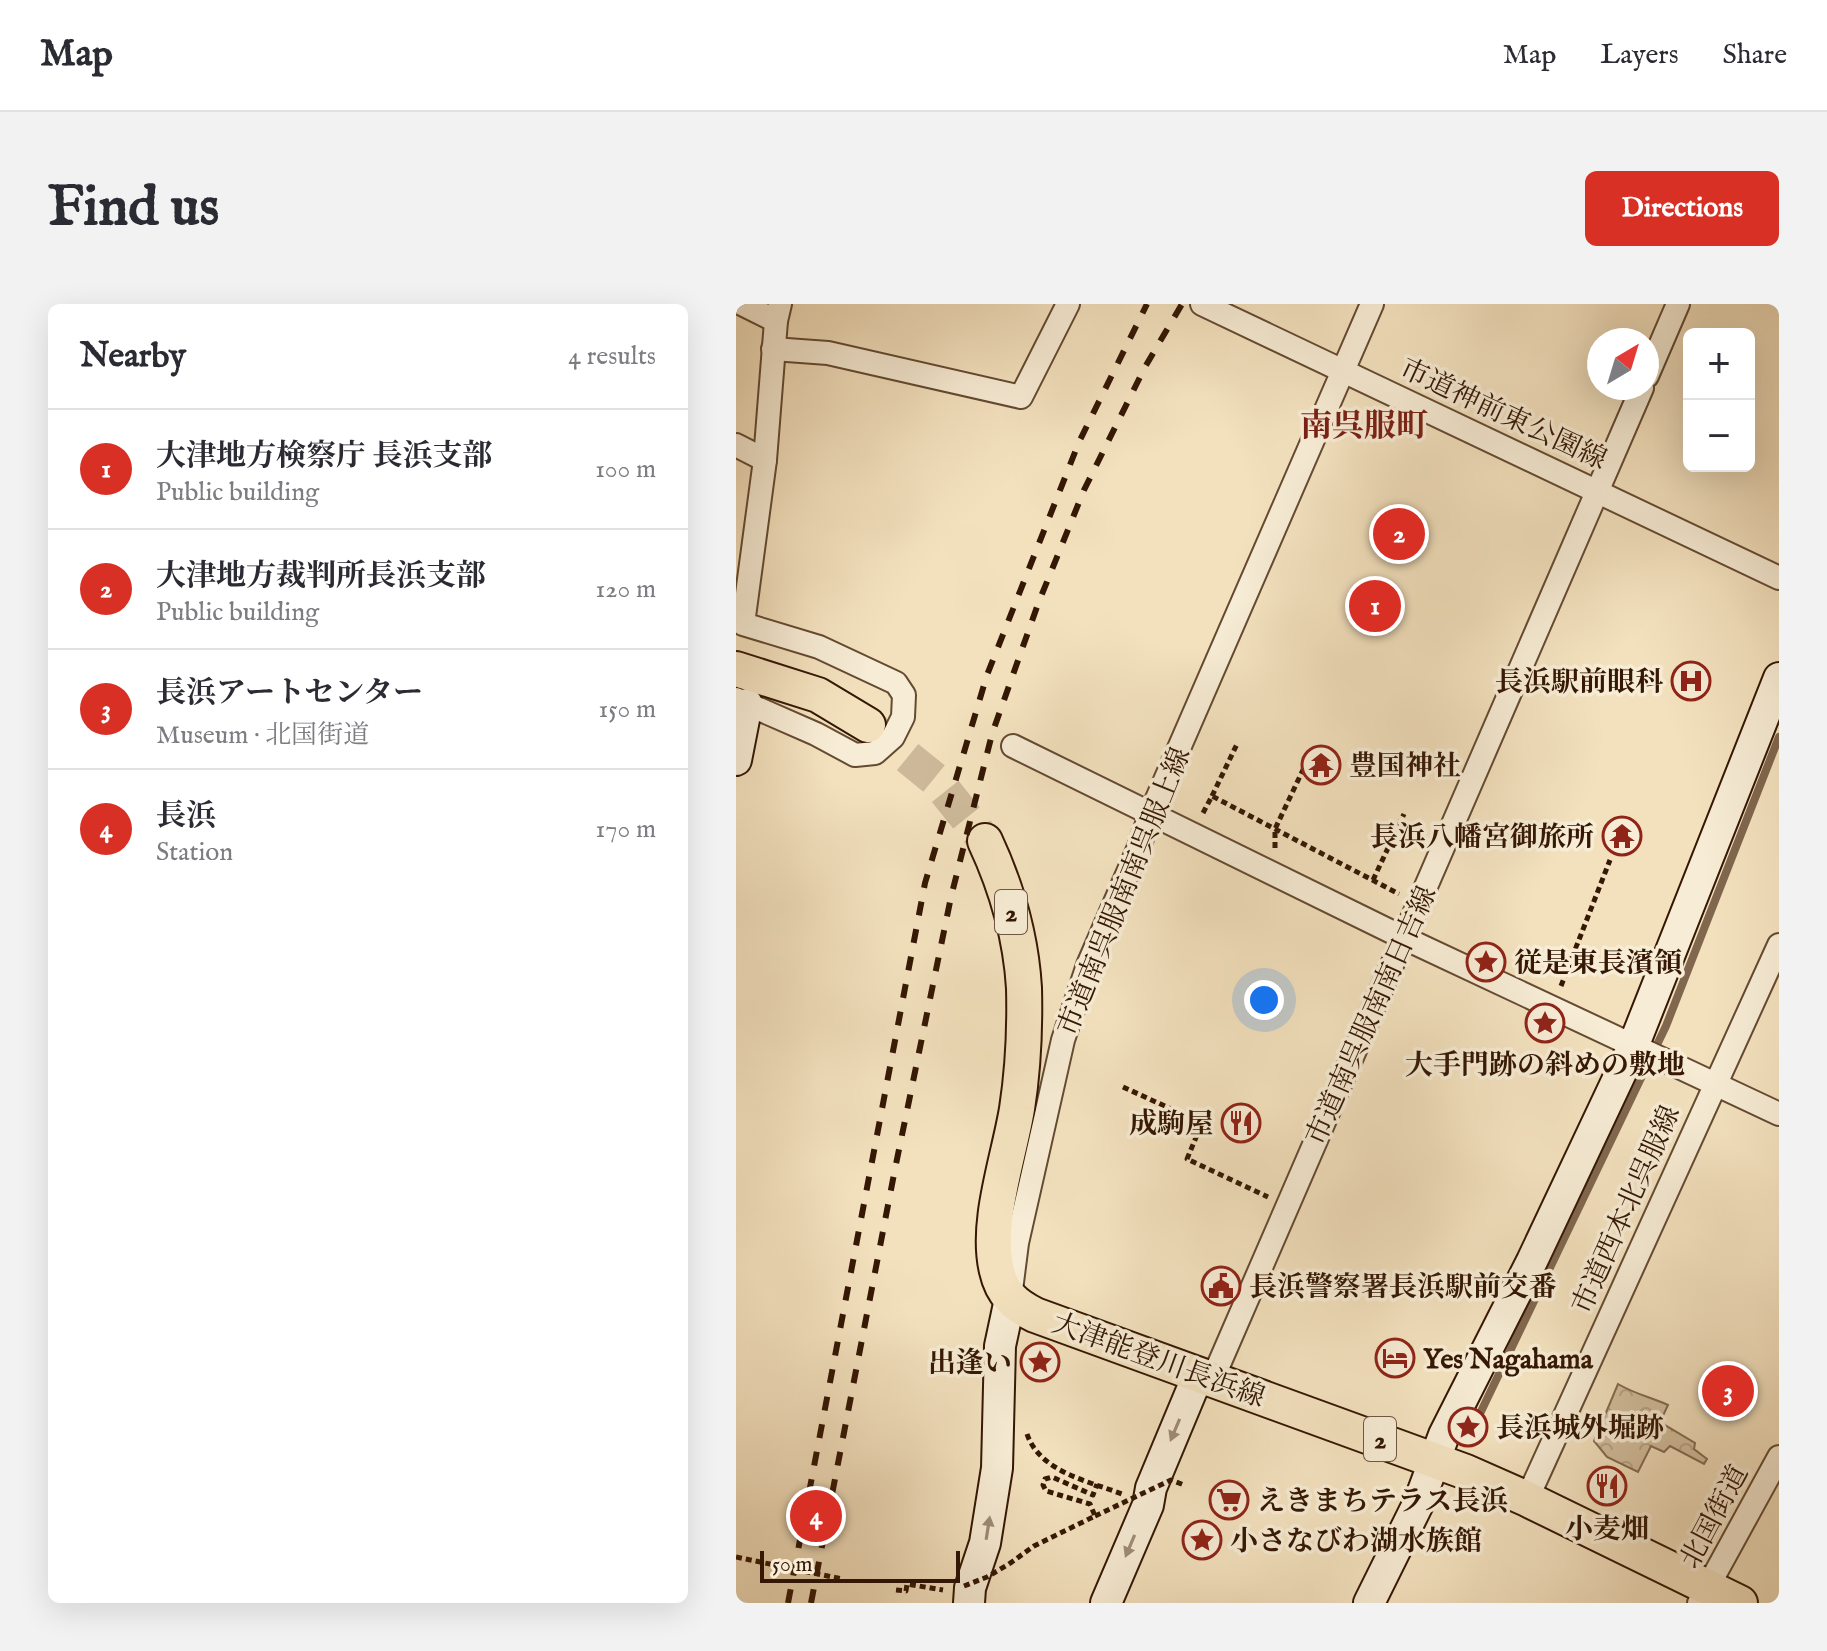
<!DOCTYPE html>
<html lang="en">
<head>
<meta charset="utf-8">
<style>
	body { margin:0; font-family:"IM FELL English","Noto Serif JP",serif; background:#f2f2f3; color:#2b2b33 }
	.controls { position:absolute; right:24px; top:24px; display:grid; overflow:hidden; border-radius:12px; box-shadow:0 8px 32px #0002 }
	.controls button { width:72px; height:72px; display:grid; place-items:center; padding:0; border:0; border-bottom:2px solid #e1e1e2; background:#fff; color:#2b2b33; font:40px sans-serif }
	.compass { position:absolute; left:851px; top:24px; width:72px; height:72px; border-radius:50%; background:#fff; box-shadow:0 8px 32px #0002; rotate:38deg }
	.scale { position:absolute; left:24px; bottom:20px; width:200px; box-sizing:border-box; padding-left:8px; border:4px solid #341704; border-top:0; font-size:22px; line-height:28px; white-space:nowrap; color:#341704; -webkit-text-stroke:6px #f7ecd5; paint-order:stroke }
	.you { position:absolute; left:528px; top:696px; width:28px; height:28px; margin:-20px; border:6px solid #fff; border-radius:50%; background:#1a73e8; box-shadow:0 0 0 12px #1a73e833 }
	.badge { display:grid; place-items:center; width:52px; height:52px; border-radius:50%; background:#d93025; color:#fff; font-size:26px; font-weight:700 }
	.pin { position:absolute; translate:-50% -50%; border:4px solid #fff; box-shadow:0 2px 8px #0006 }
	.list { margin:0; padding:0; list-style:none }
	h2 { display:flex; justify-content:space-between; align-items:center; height:104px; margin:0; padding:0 32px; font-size:34px }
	h2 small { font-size:26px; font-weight:400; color:#7c7c81 }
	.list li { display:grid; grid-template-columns:52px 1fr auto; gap:24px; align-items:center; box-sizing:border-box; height:120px; padding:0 32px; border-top:2px solid #e1e1e2 }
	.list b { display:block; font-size:30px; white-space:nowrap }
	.list p { margin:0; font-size:26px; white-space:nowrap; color:#7c7c81 }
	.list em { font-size:26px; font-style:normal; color:#7c7c81 }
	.map { position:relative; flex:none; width:1043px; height:1299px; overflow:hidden; border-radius:12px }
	header { display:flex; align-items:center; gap:48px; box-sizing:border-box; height:112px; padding:0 40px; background:#fff; border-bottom:2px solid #e1e1e2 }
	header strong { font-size:38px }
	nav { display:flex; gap:44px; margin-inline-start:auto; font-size:28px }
	.intro { display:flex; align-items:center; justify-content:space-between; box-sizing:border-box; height:192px; padding:0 48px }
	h1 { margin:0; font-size:56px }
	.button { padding:20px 36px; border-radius:12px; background:#d93025; color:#fff; font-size:28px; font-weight:700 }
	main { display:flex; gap:48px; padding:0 48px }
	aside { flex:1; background:#fff; border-radius:12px; box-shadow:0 8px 32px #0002 }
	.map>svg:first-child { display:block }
	.forest { fill:url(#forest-crowns); stroke:#846b51; stroke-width:2 }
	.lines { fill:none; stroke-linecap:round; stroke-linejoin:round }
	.stream { stroke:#80674e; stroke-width:8 }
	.primary-tunnel { stroke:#cdb999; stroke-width:34; stroke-dasharray:34 17; stroke-linecap:butt }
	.street-casing { stroke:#644a32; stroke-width:26 }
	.secondary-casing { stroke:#341704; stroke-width:34 }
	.primary-casing { stroke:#341704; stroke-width:38 }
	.path { stroke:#341704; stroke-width:5; stroke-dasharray:6 4; stroke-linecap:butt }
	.street { stroke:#f7ecd5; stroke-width:22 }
	.secondary { stroke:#f7ecd5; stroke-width:30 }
	.primary { stroke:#f3e1be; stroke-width:34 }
	.rail { stroke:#341704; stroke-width:6; stroke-dasharray:14 14; stroke-linecap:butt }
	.path-bridge { stroke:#341704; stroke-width:5; stroke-dasharray:6 4; stroke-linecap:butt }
	.oneway { fill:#9f8c77 }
	.labels { text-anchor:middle; stroke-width:7; stroke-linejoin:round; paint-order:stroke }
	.shield { fill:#f7ecd5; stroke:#6e5743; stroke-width:2 }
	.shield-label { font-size:26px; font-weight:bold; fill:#341704 }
	.street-label { font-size:28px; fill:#341704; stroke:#f7ecd5 }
	.poi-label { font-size:28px; font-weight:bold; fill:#341704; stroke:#f7ecd5; text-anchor:start }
	.quarter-label { font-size:32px; font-weight:bold; fill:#7a1f14; stroke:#f7ecd5 }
</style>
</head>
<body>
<header>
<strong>Map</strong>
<nav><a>Map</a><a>Layers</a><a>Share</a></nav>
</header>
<div class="intro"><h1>Find us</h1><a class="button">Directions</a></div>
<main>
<aside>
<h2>Nearby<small>4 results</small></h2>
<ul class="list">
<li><span class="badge">1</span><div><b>大津地方検察庁 長浜支部</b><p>Public building</p></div><em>100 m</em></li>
<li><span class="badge">2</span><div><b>大津地方裁判所長浜支部</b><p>Public building</p></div><em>120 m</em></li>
<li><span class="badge">3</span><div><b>長浜アートセンター</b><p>Museum · 北国街道</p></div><em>150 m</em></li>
<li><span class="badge">4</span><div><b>長浜</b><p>Station</p></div><em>170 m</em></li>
</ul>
</aside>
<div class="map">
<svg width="1043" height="1299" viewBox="0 0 1043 1299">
	<defs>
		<pattern id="forest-crowns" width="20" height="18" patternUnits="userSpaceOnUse" patternTransform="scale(2)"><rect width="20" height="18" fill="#d3bf9e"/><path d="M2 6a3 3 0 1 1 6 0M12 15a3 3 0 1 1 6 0" fill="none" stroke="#b6a386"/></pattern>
	</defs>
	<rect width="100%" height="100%" fill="#f3e1be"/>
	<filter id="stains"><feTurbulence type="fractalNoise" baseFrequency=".0025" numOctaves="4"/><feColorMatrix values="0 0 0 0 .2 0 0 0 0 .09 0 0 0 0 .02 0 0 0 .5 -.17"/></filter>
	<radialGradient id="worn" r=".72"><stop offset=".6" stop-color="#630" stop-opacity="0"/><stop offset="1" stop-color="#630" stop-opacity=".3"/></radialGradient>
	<path class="forest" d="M882,1080C899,1090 914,1093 932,1101L924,1118L959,1139L958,1145L971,1155L968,1160L934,1142L928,1148L915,1142L902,1168L871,1153L858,1137Z"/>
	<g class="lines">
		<polyline class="stream" points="739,1120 930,722 1043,433"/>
		<polyline class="primary-tunnel" points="132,421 201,477 249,537"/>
		<g class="street-casing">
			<g id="street">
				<polyline points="6,0 40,17"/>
				<polyline points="466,0 1043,274"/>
				<polyline points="37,45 92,49 285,93 332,0"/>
				<polyline points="911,72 942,0"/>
				<polyline points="0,141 29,156"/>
				<polyline points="0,395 80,430 119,451 139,449 157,433 167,413 168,391 160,379 83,343 7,320 29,156 40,17 44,0"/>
				<polyline points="277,442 668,634 1043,810"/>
				<polyline points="274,994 281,939 327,736 352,661 403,543 414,511 636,0"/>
				<polyline points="477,1074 906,84"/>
				<polyline points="791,1195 1043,641"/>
				<polyline points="963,1299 1043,1153"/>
			</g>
		</g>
		<g class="secondary-casing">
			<g id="secondary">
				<polyline points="0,456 11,400"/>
				<polyline points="233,1299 234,1284 249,1239 261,1164 264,1042 274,995"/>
				<polyline points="370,1299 412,1201 415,1184 463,1069"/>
				<polyline points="633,1299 683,1198 708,1131 796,957 897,743 1043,374"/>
			</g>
		</g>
		<g class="primary-casing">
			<g id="primary">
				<polyline points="0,365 82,391 132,421"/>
				<path d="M249,537C270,582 285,634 288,684C289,724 287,766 281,805C273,854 249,919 261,967C266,990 279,1001 299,1011L730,1168L791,1195L1004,1299"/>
			</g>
		</g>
		<g class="path">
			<polyline points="476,492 502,438"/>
			<polyline points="467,509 476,492 663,590"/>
			<polyline points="539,544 539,525 575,449"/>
			<polyline points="637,576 668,510"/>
			<polyline points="825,682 874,556"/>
			<polyline points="387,783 466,819 451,855 532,893"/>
			<path d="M291,1130C304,1168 352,1177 386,1190"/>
			<polyline points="0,1253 106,1275"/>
			<polyline points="273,1260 298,1242 359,1212 354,1200 310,1187 307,1181 309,1175 316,1173 357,1191 361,1180"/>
			<polyline points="160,1286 170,1287 171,1280 207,1286"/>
		</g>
		<use href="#street" class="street"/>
		<use href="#secondary" class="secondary"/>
		<use href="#primary" class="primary"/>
		<g class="rail">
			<polyline points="52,1299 189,579 251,371 343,138 411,0"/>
			<polyline points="75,1299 159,865 215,593 256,430 302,300 348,186 409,63 446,0"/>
		</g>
		<g class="path-bridge">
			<polyline points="359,1212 435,1176 448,1181"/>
			<polyline points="228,1282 251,1273 273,1260"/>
		</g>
	</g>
	<defs><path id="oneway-solid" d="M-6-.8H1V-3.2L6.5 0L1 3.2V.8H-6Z" transform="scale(2)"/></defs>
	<g class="oneway">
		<use href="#oneway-solid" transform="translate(439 1126) rotate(113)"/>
		<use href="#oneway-solid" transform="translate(252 1224) rotate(-81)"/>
		<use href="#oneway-solid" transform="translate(394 1242) rotate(113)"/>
	</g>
	<defs>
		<g id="hospital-ring" transform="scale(2)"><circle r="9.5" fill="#f7ecd5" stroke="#8f2418" stroke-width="1.5"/><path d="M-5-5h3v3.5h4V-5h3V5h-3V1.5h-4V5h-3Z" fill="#8f2418"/></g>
		<g id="temple-ring" transform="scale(2)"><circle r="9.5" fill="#f7ecd5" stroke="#8f2418" stroke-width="1.5"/><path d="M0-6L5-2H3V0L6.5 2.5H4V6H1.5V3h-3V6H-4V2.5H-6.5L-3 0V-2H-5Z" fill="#8f2418"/></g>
		<g id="sight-ring" transform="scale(2)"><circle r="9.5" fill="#f7ecd5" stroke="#8f2418" stroke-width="1.5"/><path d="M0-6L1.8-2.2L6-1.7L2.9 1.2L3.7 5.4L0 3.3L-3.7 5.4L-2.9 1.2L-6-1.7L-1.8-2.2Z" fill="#8f2418"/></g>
		<g id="restaurant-ring" transform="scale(2)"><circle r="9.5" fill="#f7ecd5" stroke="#8f2418" stroke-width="1.5"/><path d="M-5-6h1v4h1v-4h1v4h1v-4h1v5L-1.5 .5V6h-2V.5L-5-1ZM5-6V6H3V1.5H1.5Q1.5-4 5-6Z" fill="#8f2418"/></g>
		<g id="civic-ring" transform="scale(2)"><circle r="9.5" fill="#f7ecd5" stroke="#8f2418" stroke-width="1.5"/><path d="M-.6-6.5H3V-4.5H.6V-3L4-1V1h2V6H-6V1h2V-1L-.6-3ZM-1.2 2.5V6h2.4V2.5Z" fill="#8f2418"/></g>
		<g id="hotel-ring" transform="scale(2)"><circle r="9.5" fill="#f7ecd5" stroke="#8f2418" stroke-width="1.5"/><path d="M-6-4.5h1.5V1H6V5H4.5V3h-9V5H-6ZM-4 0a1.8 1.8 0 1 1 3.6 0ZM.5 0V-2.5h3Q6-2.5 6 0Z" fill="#8f2418"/></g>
		<g id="supermarket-ring" transform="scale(2)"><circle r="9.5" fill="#f7ecd5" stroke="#8f2418" stroke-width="1.5"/><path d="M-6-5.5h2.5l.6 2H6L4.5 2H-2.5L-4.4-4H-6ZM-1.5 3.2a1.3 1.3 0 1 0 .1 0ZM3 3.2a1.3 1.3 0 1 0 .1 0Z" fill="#8f2418"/></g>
	</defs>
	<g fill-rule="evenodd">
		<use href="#hospital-ring" x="955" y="377"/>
		<use href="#temple-ring" x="585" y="461"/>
		<use href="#temple-ring" x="886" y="532"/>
		<use href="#sight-ring" x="750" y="658"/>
		<use href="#sight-ring" x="809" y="719"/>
		<use href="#restaurant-ring" x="505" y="819"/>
		<use href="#civic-ring" x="485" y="982"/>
		<use href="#hotel-ring" x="659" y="1054"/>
		<use href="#sight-ring" x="304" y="1058"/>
		<use href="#sight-ring" x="732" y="1123"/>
		<use href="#restaurant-ring" x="871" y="1182"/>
		<use href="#supermarket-ring" x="493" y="1196"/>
		<use href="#sight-ring" x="466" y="1236"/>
	</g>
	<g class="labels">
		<g class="shield">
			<rect x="259" y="586" width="32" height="44" rx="6"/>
			<rect x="628" y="1113" width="32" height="44" rx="6"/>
		</g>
		<g class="shield-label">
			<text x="275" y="617">2</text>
			<text x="644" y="1144">2</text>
		</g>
		<g class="street-label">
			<text transform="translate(768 109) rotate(25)" y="10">市道神前東公園線</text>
			<text transform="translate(387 587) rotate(-68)" y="10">市道南呉服南南呉服上線</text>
			<text transform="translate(634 711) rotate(-66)" y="10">市道南呉服南南日吉線</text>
			<text transform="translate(889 905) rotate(-66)" y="10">市道西本北呉服線</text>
			<text transform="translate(423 1055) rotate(20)" y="10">大津能登川長浜線</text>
			<text transform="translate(977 1212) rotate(-62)" y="10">北国街道</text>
		</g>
		<g class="poi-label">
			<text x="927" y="387" text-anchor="end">長浜駅前眼科</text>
			<text x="613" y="471">豊国神社</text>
			<text x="858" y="542" text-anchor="end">長浜八幡宮御旅所</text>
			<text x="778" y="668">従是東長濱領</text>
			<text x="809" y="770" text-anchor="middle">大手門跡の斜めの敷地</text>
			<text x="477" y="829" text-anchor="end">成駒屋</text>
			<text x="513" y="992">長浜警察署長浜駅前交番</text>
			<text x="687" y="1064">Yes Nagahama</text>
			<text x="276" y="1068" text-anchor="end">出逢い</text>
			<text x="760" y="1133">長浜城外堀跡</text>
			<text x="521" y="1206">えきまちテラス長浜</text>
			<text x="871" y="1234" text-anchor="middle">小麦畑</text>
			<text x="494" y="1246">小さなびわ湖水族館</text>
		</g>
		<g class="quarter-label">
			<text x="628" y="132">南呉服町</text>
		</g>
	</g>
	<rect width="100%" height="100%" filter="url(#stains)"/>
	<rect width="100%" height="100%" fill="url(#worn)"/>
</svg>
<div class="controls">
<button>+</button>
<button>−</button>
</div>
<svg class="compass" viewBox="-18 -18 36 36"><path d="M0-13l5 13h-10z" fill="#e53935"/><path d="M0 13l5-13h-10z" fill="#7c7c81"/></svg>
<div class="scale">50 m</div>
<div class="you"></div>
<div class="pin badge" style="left:639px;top:302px">1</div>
<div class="pin badge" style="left:663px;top:230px">2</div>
<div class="pin badge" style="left:992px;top:1087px">3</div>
<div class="pin badge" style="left:80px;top:1212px">4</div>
</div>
</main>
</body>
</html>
